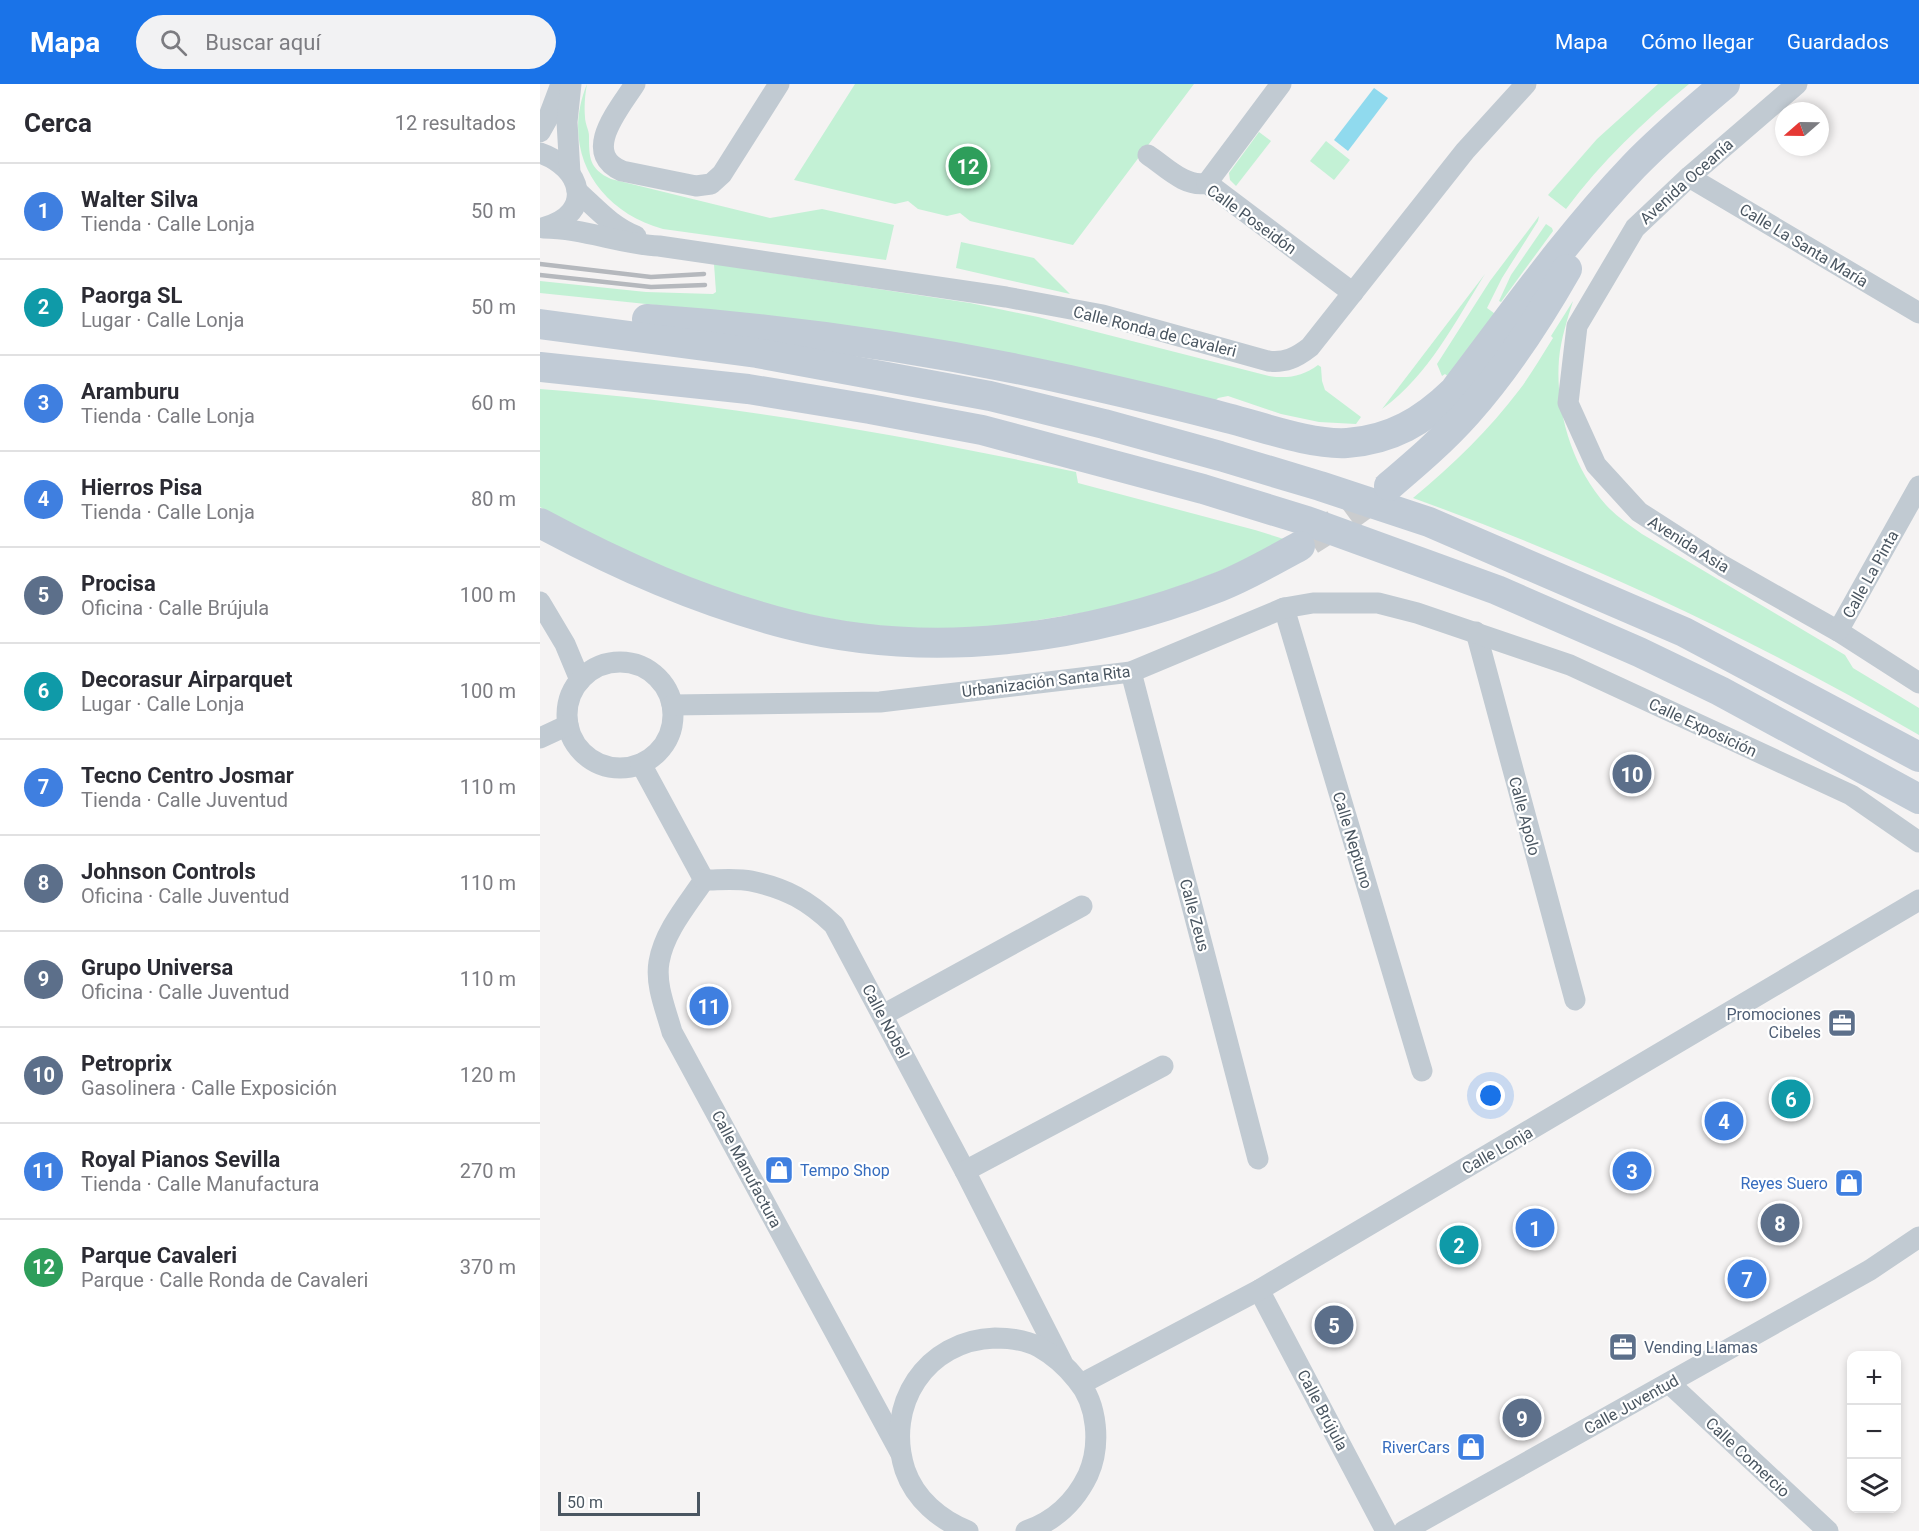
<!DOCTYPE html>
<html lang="es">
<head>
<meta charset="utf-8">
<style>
	body { margin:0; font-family:Roboto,sans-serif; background:#f2f2f3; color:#2b2b33 }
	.controls { position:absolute; right:18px; bottom:18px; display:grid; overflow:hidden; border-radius:12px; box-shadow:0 3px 9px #0003 }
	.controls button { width:54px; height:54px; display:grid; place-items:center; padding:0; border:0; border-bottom:2px solid #e1e1e2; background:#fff; color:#2b2b33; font:30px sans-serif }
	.compass { position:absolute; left:1235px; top:18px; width:54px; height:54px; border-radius:50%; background:#fff; box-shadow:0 3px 9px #0003; rotate:250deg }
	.scale { position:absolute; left:18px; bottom:15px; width:142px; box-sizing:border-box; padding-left:6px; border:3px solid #4a5661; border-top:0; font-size:16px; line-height:21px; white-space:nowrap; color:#4a5661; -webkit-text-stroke:4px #fff; paint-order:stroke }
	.you { position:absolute; left:951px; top:1012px; width:21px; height:21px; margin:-15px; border:4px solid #fff; border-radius:50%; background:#1a73e8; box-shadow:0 0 0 9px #1a73e833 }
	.badge { display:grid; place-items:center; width:39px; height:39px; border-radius:50%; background:#1a73e8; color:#fff; font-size:20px; font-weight:700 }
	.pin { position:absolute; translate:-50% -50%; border:3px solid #fff; box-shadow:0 2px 6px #0006 }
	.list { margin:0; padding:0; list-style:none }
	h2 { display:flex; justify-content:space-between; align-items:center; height:78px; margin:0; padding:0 24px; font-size:26px }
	h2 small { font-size:20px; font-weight:400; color:#7c7c81 }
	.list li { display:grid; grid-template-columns:39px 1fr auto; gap:18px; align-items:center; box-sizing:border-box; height:96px; padding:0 24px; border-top:2px solid #e1e1e2 }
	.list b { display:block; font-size:22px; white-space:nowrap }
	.list p { margin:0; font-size:20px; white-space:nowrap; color:#7c7c81 }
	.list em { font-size:20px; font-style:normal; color:#7c7c81 }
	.icon { flex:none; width:33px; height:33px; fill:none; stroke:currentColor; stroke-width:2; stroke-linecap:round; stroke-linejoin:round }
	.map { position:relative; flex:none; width:1379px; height:1447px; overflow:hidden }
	header { display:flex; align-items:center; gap:36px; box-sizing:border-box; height:84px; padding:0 30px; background:#1a73e8; color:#fff }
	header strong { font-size:28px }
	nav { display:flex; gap:33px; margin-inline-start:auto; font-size:21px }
	.search { width:420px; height:54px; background:#f2f2f3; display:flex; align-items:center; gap:15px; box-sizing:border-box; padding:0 21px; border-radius:33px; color:#7c7c81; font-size:22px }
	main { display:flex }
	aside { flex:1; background:#fff }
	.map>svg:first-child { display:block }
	.green { fill:#c3f1d5 }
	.water { fill:#90daee }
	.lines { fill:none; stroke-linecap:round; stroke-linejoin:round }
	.secondary-tunnel { stroke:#caccce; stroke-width:30; stroke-dasharray:30 15; stroke-linecap:butt }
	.street { stroke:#c1cad2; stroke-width:21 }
	.secondary { stroke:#c1cbd6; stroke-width:30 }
	.rail { stroke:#b5b8bd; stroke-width:4.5 }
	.labels { text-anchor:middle; stroke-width:4.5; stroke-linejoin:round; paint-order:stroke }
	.street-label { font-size:16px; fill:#4a5661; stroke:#fff }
	.service-label { font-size:16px; fill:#4e5e75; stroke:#fff; text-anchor:end }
	.shop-label { font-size:16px; fill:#366cbe; stroke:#fff; text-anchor:end }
</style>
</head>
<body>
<header>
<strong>Mapa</strong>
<div class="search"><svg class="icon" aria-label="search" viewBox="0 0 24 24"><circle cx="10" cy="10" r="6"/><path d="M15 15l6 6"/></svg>Buscar aquí</div>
<nav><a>Mapa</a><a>Cómo llegar</a><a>Guardados</a></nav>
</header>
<main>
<aside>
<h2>Cerca<small>12 resultados</small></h2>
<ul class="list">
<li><span class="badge" style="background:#3f7fe0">1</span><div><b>Walter Silva</b><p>Tienda · Calle Lonja</p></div><em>50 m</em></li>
<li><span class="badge" style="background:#0f9aa8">2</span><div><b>Paorga SL</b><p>Lugar · Calle Lonja</p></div><em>50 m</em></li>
<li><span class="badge" style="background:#3f7fe0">3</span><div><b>Aramburu</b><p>Tienda · Calle Lonja</p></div><em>60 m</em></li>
<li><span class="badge" style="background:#3f7fe0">4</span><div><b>Hierros Pisa</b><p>Tienda · Calle Lonja</p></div><em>80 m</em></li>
<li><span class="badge" style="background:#5c6f8a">5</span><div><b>Procisa</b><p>Oficina · Calle Brújula</p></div><em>100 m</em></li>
<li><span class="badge" style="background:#0f9aa8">6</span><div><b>Decorasur Airparquet</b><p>Lugar · Calle Lonja</p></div><em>100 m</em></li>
<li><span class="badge" style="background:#3f7fe0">7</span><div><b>Tecno Centro Josmar</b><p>Tienda · Calle Juventud</p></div><em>110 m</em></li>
<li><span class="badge" style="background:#5c6f8a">8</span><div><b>Johnson Controls</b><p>Oficina · Calle Juventud</p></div><em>110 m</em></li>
<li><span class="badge" style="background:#5c6f8a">9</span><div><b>Grupo Universa</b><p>Oficina · Calle Juventud</p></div><em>110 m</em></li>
<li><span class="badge" style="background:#5c6f8a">10</span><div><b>Petroprix</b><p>Gasolinera · Calle Exposición</p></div><em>120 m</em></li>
<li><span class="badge" style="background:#3f7fe0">11</span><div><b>Royal Pianos Sevilla</b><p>Tienda · Calle Manufactura</p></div><em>270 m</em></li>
<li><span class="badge" style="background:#2e9e5b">12</span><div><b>Parque Cavaleri</b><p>Parque · Calle Ronda de Cavaleri</p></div><em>370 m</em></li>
</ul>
</aside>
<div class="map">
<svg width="1379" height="1447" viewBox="0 0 1379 1447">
	<rect width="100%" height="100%" fill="#f5f3f3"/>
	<g class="green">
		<path d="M47,0C45,11 44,22 45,33C45,40 49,46 49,52C49,73 49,85 71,95L230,134L282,125L354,141L346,176L123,145C57,127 20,66 47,0Z"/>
		<polygon points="315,0 654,0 533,161 430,137 420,129 407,132 378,125 368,117 355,120 254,96"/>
		<path d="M1118,0H1149C1104,37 1061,78 1026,125L1008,111L1057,55Z"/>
		<polygon points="719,48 731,57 696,102 690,96 689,89"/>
		<polygon points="786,57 810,76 794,96 770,77"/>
		<polygon points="999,132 998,137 962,194 947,224 958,232 910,294 905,290 902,292 897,280 950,197"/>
		<polygon points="1006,140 1012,144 1013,147 961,218 959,217 971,191"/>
		<polygon points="421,158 494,174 530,210 416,184"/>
		<path d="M174,180L430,219L498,233L729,292C748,295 763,292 778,281L781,283L782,297L785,306L821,333L816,340L779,338L741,330L688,312L678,314L674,318L164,226L0,209V197L106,208L173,210L176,208Z"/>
		<path d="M945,190C915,238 889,291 842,325Z"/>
		<path d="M1033,217C1027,236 1021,255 1019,275C1015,326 1032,383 1066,421C1076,432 1089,441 1102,450L1305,571L1313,584L1379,624V651C1218,557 1048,477 873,414C913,381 949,346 980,305C992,289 1002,271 1013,254L1011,252Z"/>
		<path d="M0,305C181,319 359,350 536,388L538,399L715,446L750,457L670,491L612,512L571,524L456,543L376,545L319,540L250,527L156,502L74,463L0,423Z"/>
	</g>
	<polygon class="water" points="834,4 848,14 808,67 794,56"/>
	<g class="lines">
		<polyline class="secondary-tunnel" points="770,456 808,432 845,405"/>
		<g class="street">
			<path d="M95,0C80,24 40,69 82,87L156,102L171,100L182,90L239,0"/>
			<polyline points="1257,0 1149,93 1095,144 1037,242 1028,319 1056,381 1099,428 1183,482 1298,547 1379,599"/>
			<polyline points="0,48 9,32 21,0"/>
			<path d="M0,69C42,83 55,129 5,143"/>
			<path d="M608,71C625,82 645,104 667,99L813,209"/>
			<polyline points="30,89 27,38 31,0"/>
			<polyline points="1149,93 1379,229"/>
			<polyline points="667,99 741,0"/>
			<path d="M37,107C56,124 72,143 96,152"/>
			<path d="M3,144C43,144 80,160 119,162L466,213L563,231L728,277C745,279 756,274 770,263L925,67L986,0"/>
			<polyline points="0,518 25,560 40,596"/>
			<polyline points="744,524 882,987"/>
			<polyline points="1298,547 1379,402"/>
			<polyline points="936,548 1035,916"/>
			<circle cx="80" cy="631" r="53"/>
			<polyline points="591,588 718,1075"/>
			<polyline points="132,621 340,618 591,588 744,524 773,519 838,519 877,529 1030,581 1311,711 1379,758"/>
			<polyline points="0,654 28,641"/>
			<polyline points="101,680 164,796"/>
			<path d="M164,796C147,821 124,848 119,878C115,901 126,926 132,948L360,1368"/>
			<path d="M164,796C179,796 197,794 211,797C246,804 269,817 294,841L425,1087L522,1278"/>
			<polyline points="343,931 542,822"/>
			<polyline points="425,1087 623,982"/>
			<polyline points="719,1206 846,1447"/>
			<polyline points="1129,1299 1288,1447"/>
			<polyline points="541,1300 719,1206 1379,816"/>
			<path d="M428,1447C400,1436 375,1415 365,1386C344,1321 386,1256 455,1254C470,1254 486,1256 499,1263C515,1272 526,1282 537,1296C558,1320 561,1362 548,1391C535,1418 515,1437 486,1447"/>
			<polyline points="864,1447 1330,1186 1379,1153"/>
		</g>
		<g class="secondary">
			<path d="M107,235C249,245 390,265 529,296C582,308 635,320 687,334C723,343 771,361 807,359C851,356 883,337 914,307C972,231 1028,151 1094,82C1122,53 1154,26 1185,0"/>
			<polyline points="0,240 217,269 450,312 564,340 680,372 780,402 889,438 1144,548 1379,673"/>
			<polyline points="0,283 208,305 330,325 442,346 663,405 767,437 957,506 1099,568 1180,607 1379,715"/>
			<path d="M849,402C876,379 903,356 927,329C966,285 998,236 1027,185"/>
			<path d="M0,439C80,482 159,517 247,540C389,577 544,556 679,503C707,492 734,476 760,462"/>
		</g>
		<g class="rail">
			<polyline points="0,180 111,193 164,190"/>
			<polyline points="0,191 111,203 165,201"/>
		</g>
	</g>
	<defs>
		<g id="office-square" transform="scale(1.5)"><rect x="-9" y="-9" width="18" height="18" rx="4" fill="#5c6f8a" stroke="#fff"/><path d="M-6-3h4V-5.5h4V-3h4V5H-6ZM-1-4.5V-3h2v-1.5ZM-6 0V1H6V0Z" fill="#fff"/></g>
		<g id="shop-square" transform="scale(1.5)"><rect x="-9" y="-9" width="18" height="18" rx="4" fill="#3f7fe0" stroke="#fff"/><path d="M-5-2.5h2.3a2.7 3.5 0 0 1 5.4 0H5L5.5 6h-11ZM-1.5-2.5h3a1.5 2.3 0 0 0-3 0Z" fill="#fff"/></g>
	</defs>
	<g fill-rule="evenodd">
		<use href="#office-square" x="1302" y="939"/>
		<use href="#shop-square" x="239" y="1086"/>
		<use href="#shop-square" x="1309" y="1099"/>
		<use href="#office-square" x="1083" y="1263"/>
		<use href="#shop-square" x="931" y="1363"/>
	</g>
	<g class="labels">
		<g class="street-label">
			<text transform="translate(1146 97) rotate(-42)" y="6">Avenida Oceanía</text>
			<text transform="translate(712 135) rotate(36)" y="6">Calle Poseidón</text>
			<text transform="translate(1264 161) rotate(31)" y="6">Calle La Santa María</text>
			<text transform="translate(615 247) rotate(14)" y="6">Calle Ronda de Cavaleri</text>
			<text transform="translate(1149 460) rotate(32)" y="6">Avenida Asia</text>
			<text transform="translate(1330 490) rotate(-61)" y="6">Calle La Pinta</text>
			<text transform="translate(506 597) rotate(-7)" y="6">Urbanización Santa Rita</text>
			<text transform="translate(1163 643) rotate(25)" y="6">Calle Exposición</text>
			<text transform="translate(985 732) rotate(75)" y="6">Calle Apolo</text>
			<text transform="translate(813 756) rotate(73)" y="6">Calle Neptuno</text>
			<text transform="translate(655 831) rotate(75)" y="6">Calle Zeus</text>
			<text transform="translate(346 937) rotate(62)" y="6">Calle Nobel</text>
			<text transform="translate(957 1066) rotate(-30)" y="6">Calle Lonja</text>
			<text transform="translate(207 1085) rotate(62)" y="6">Calle Manufactura</text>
			<text transform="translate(1091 1320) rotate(-29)" y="6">Calle Juventud</text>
			<text transform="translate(783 1326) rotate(62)" y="6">Calle Brújula</text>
			<text transform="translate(1208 1373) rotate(43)" y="6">Calle Comercio</text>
		</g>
		<g class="service-label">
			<text x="1281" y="936">Promociones<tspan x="1281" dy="18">Cibeles</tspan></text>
			<text x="1104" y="1269" text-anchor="start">Vending Llamas</text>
		</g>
		<g class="shop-label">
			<text x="260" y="1092" text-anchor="start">Tempo Shop</text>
			<text x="1288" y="1105">Reyes Suero</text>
			<text x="910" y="1369">RiverCars</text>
		</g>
	</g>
</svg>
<div class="controls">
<button>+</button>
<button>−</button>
<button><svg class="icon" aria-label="layers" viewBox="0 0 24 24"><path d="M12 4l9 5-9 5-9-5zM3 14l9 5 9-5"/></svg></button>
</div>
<svg class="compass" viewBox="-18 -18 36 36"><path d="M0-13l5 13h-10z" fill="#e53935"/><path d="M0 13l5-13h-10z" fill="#7c7c81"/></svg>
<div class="scale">50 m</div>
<div class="you"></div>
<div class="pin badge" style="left:995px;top:1144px;background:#3f7fe0">1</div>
<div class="pin badge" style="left:919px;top:1161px;background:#0f9aa8">2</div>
<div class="pin badge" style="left:1092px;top:1087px;background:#3f7fe0">3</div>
<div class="pin badge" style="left:1184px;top:1037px;background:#3f7fe0">4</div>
<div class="pin badge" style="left:794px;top:1241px;background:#5c6f8a">5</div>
<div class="pin badge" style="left:1251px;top:1015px;background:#0f9aa8">6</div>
<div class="pin badge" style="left:1207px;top:1195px;background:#3f7fe0">7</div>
<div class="pin badge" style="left:1240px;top:1139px;background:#5c6f8a">8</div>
<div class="pin badge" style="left:982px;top:1334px;background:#5c6f8a">9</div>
<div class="pin badge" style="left:1092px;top:690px;background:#5c6f8a">10</div>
<div class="pin badge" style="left:169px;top:922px;background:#3f7fe0">11</div>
<div class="pin badge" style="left:428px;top:82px;background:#2e9e5b">12</div>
</div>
</main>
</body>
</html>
